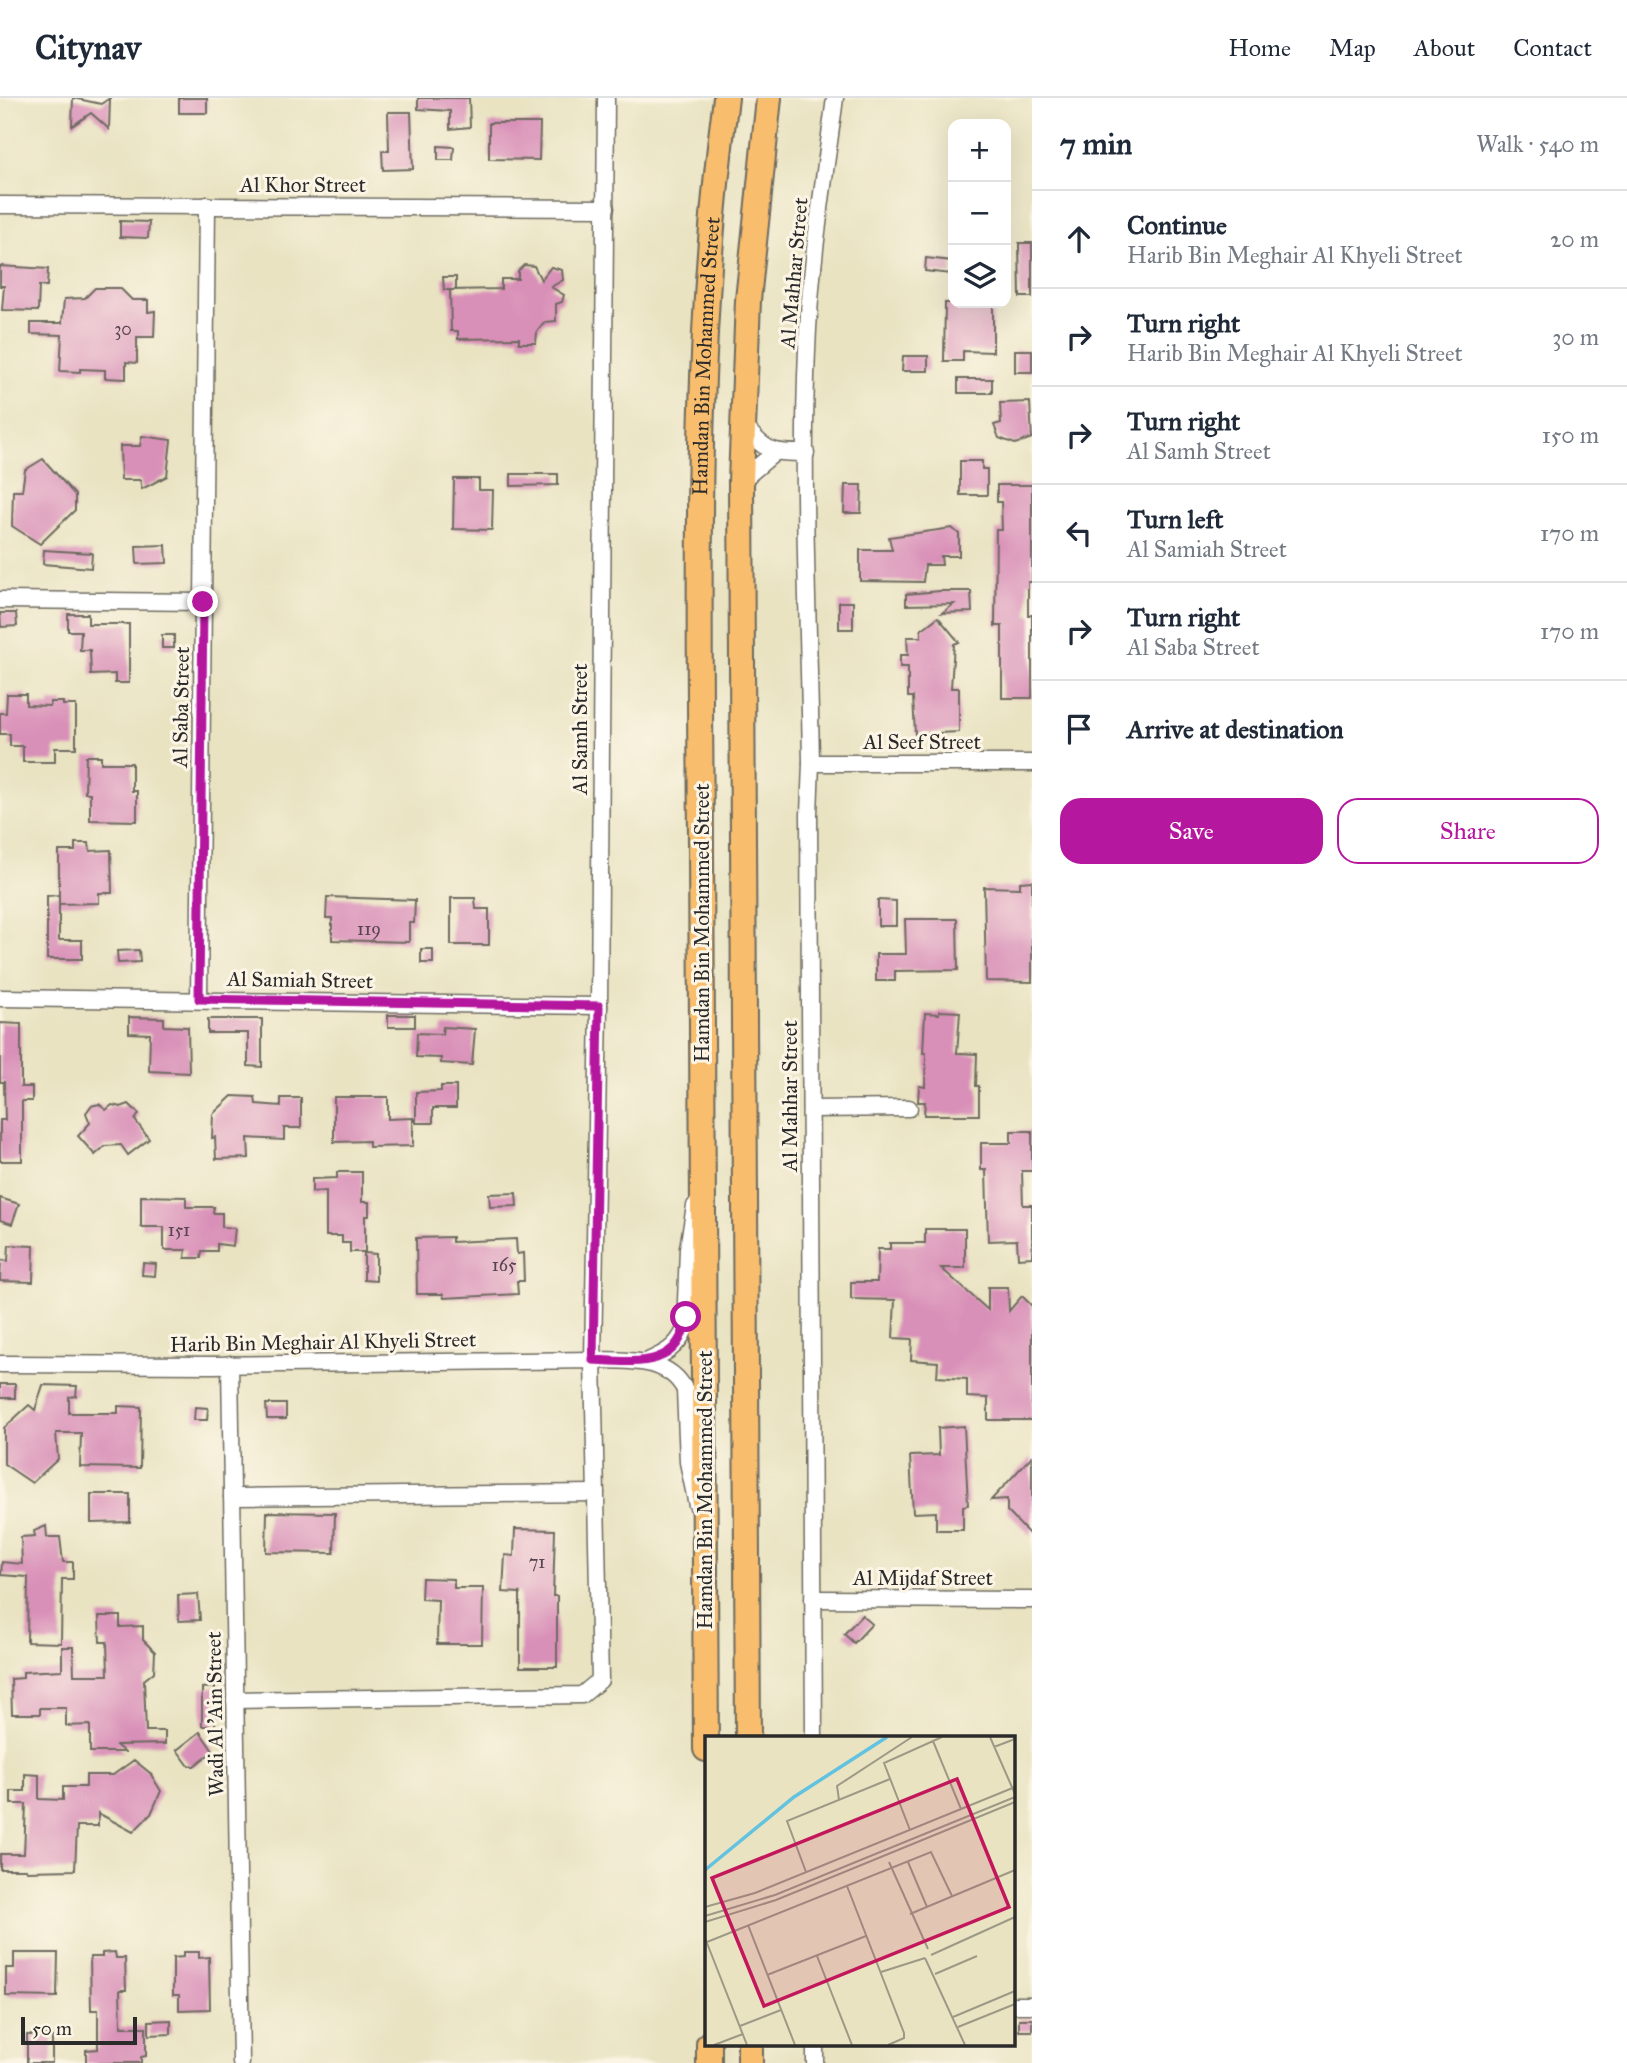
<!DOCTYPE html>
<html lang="en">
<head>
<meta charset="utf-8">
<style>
	body { margin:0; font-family:"IM FELL Great Primer",serif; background:#f6f6f7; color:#1f2937 }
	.controls { position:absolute; right:21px; top:21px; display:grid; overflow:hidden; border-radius:14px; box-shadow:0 7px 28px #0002 }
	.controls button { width:63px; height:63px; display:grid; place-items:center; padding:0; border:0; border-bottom:2px solid #e0e1e3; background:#fff; color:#1f2937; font:35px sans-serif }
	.scale { position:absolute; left:21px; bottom:18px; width:116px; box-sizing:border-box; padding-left:7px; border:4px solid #2b2b2b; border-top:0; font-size:19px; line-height:24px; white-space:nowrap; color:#2b2b2b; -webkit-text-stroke:5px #fcf5e5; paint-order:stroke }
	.stop { position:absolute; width:21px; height:21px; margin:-16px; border:5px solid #b5179e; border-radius:50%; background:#fff }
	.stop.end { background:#b5179e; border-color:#fff; box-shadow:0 2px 7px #0008 }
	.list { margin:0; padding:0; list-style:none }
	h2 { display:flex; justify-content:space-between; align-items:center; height:91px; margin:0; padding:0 28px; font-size:30px }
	h2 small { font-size:23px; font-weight:400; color:#747a83 }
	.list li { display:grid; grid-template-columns:46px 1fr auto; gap:21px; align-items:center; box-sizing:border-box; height:98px; padding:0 28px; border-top:2px solid #e0e1e3 }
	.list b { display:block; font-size:26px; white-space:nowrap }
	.list p { margin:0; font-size:23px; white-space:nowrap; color:#747a83 }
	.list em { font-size:23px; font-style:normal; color:#747a83 }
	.actions { display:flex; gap:14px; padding:21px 28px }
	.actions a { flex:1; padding:16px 0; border:2px solid #b5179e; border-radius:21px; text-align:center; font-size:24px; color:#b5179e }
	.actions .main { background:#b5179e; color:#fff }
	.icon { flex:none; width:38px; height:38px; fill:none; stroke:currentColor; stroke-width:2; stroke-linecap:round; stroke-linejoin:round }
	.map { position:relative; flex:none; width:1032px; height:1965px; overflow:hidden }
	header { display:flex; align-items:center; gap:42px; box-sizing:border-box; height:98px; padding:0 35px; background:#fff; border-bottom:2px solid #e0e1e3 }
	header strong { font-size:33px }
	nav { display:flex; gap:38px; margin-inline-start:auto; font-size:24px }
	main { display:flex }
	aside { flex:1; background:#fff }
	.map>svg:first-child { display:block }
	.building { fill:#d990b8 }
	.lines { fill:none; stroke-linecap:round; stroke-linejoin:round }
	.minor-casing { stroke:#6e6b60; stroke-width:19 }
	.primary-casing { stroke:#6e6b60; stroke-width:28 }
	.minor { stroke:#fff; stroke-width:16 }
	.primary { stroke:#f9be6d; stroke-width:24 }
	.route { stroke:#b5179e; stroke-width:9 }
	.labels { text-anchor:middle; stroke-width:6; stroke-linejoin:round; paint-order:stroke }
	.number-label { font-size:18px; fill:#56444e }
	.street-label { font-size:21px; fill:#2b2b2b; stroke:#fcf5e5 }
	.inset-river { fill:none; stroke:#62c2e0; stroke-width:3.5 }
	.inset-road { fill:none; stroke:#9d9986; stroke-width:2 }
	.view { fill:#c2185b; fill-opacity:0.15; stroke:#c2185b; stroke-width:3.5 }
	.inset-edge { fill:none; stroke:#2b2b2b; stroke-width:3.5 }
</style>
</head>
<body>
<header>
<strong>Citynav</strong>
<nav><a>Home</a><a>Map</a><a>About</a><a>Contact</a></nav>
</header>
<main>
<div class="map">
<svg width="1032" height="1965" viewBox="0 0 1032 1965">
	<rect width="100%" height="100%" fill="#fcf5e5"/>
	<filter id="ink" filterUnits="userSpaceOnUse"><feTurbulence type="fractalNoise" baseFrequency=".0143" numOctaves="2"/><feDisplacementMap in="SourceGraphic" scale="14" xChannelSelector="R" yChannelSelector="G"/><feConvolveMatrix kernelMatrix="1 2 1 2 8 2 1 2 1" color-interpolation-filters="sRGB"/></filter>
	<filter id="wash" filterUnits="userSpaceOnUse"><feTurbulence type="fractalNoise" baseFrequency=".00686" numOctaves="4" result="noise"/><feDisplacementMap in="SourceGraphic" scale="28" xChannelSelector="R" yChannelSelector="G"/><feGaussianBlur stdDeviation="1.57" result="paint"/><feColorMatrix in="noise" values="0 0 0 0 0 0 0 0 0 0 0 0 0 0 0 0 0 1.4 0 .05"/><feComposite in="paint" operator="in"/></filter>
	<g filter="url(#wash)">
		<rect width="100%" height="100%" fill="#e9e3c2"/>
		<g id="blocks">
			<g class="building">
				<polygon points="73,0 101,6 110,0 109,31 91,15 72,28"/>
				<rect x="179" y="0" width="28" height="15"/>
				<polygon points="418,0 469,0 470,29 450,31 450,13 418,11"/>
				<polygon points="388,14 411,14 413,71 383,72 382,53 389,53"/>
				<polygon points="489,25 540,25 539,62 489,61"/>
				<polygon points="438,48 454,49 453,62 438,62"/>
				<polygon points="120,123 149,124 148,140 120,139"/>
				<polygon points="1019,145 1032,145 1032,199 1020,199"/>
				<polygon points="926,160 952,163 951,176 925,173"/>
				<polygon points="524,167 534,168 541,182 551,169 562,172 563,182 551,189 564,197 562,204 556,206 556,223 545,224 537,234 536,245 519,245 519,240 458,241 458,233 451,233 450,192 501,191 501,181 518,181 518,173"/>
				<polygon points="0,168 48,171 47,188 39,188 38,213 2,212 4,188 0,188"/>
				<polygon points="443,179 456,179 456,192 444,192"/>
				<polygon points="95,190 120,190 132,202 148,202 148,214 155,213 154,239 137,239 137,265 126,264 126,281 105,280 105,272 80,271 80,274 60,273 62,237 31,236 31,225 62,225 64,201 85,200"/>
				<polygon points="945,205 993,205 993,254 963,253 963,263 944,263"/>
				<rect x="1015" y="252" width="17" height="22"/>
				<polygon points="903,258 928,258 928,273 902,273"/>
				<rect x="958" y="281" width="34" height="14"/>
				<polygon points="1030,304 1032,340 1015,346 999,340 994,327 1001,325 1000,305"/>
				<polygon points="142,338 171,342 167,378 142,391 140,382 121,382 120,348 140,348"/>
				<polygon points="43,361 75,397 75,412 40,446 12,428 13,393 22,393 25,372"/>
				<polygon points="960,363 982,363 982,371 987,371 987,397 960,397"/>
				<polygon points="511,376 558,376 558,387 511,388"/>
				<polygon points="454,381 479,381 479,392 493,392 492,432 453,431"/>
				<polygon points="845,387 862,387 861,415 844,415"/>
				<polygon points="997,387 1032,387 1032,484 1028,484 1028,517 1032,517 1032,600 1002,600 1002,528 995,528 996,432 1002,432 1001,404 997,404"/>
				<polygon points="952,430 959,436 959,458 941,458 942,467 925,467 923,484 860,483 860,452 892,452 889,439"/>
				<polygon points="166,447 167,465 137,466 136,448"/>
				<polygon points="44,452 92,455 91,470 43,466"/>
				<polygon points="940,493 971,493 972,514 942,515 954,506 906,507 906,496"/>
				<rect x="839" y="504" width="14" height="27"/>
				<polygon points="0,515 16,515 17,528 1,529"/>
				<polygon points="68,516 88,516 88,526 129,526 129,585 115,585 115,576 91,577 90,552 80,552 81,533 68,533"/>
				<polygon points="938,519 959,544 954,546 951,590 959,590 959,634 915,636 913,599 908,599 908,569 900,569 900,557 908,557 907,539 921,539 921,532"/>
				<rect x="162" y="537" width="12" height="13"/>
				<polygon points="7,596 26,596 26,607 50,608 50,604 63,604 63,607 76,607 76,650 55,650 55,664 23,664 23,648 10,648 10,636 0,636 0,615 6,615"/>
				<polygon points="86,658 101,658 101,665 132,665 132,693 137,693 137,723 90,722 90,695 85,695"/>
				<polygon points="75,745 89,745 90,753 111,752 112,795 99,795 99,805 59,806 59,753 75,753"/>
				<polygon points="1032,783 1032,884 986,883 984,789 1020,790 1020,784"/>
				<polygon points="59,797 59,842 82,842 82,861 47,861 47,798"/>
				<polygon points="327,799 415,802 414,825 409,825 409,844 332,842 332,820 326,820"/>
				<polygon points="451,800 475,800 476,811 489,811 489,847 451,847"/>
				<polygon points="878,802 896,803 896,828 878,828"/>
				<polygon points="905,821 957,821 958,872 895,873 895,883 876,883 876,856 906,856"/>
				<rect x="421" y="851" width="12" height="14"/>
				<polygon points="139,852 140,864 118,865 117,853"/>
				<polygon points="939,913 960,914 957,955 977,956 976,988 979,988 979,1017 924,1017 925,1004 918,1004 919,988 925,989 926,955 923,955 925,915 939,916"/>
				<rect x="388" y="917" width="27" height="12"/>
				<polygon points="129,919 164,920 164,928 188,929 189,975 149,973 150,936 129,935"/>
				<polygon points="208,921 262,921 262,969 248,968 248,935 208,935"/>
				<polygon points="0,925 21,926 21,989 32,989 32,1003 22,1003 22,1063 0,1063 0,1022 5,1022 4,984 0,984"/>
				<polygon points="443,929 475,931 472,967 441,965 441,960 416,959 417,935 442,936"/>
				<polygon points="441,988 456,988 456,1010 433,1010 433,1025 416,1025 416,994 441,993"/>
				<polygon points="232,998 255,999 256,1006 281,1008 281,1000 301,1000 301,1030 284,1030 284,1042 248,1040 249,1060 216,1061 215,1039 212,1040 213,1016"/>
				<polygon points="334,999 388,999 388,1021 413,1020 413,1048 369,1049 369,1043 334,1044"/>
				<polygon points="99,1006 106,1012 112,1007 121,1009 129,1006 139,1016 135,1022 149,1041 128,1057 121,1047 105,1048 95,1057 78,1038 90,1025 86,1015 91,1008"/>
				<polygon points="1011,1033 1032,1033 1032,1073 1022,1073 1023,1107 1032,1107 1032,1159 1018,1160 1017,1142 988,1143 986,1072 981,1072 981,1045 1011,1045"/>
				<polygon points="337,1074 362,1074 362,1104 369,1104 369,1118 365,1118 365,1154 350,1154 350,1145 342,1145 342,1138 326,1138 326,1093 312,1094 312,1081 337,1080"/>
				<polygon points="516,1095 517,1108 490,1109 489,1096"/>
				<polygon points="141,1098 186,1099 186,1109 214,1109 213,1115 222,1115 222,1129 235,1130 233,1148 217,1146 217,1153 202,1153 201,1160 185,1160 186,1152 164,1152 164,1129 141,1129"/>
				<polygon points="0,1100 19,1106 12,1126 0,1122"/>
				<polygon points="925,1131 965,1131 965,1170 941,1170 988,1212 988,1189 1008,1189 1009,1213 1022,1198 1032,1208 1032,1322 988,1322 988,1300 967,1299 967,1281 937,1279 938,1264 911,1262 912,1241 893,1240 895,1202 851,1201 851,1184 877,1184 878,1151 890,1151 890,1145 925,1145"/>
				<polygon points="452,1139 452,1144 516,1141 517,1156 523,1155 524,1183 517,1183 518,1196 444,1200 443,1196 417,1196 416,1140"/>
				<polygon points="9,1147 34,1148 33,1184 0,1183 1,1162 8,1163"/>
				<polygon points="364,1155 376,1156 376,1183 364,1182"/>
				<polygon points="143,1165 156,1166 155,1178 142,1177"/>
				<rect x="0" y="1286" width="15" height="14"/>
				<polygon points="43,1287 77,1288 76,1298 69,1299 69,1315 118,1315 118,1308 141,1309 140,1370 80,1369 81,1335 56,1335 58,1361 32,1385 4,1366 4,1330 29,1307 35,1312"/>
				<polygon points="266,1306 286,1306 286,1321 267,1321"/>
				<polygon points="195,1309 208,1310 207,1322 194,1322"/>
				<polygon points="964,1328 968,1407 963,1408 963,1432 936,1432 936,1414 913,1415 910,1358 939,1357 938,1330"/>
				<polygon points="1032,1358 1032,1439 1007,1413 1007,1401 991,1402"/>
				<polygon points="91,1396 130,1396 130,1424 91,1425"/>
				<polygon points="267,1414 335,1415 334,1455 266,1454"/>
				<polygon points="46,1428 47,1439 60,1439 63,1464 73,1464 73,1481 62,1481 61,1545 27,1544 28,1479 1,1477 2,1464 22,1466 21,1439 35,1438 34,1433"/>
				<polygon points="515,1431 555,1432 553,1498 557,1498 557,1569 520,1569 520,1495 503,1494 505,1457 514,1458"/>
				<polygon points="422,1480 454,1481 454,1490 483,1490 482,1546 437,1546 438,1502 421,1501"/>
				<polygon points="198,1496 200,1522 179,1523 178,1497"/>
				<polygon points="862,1517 872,1526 854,1545 844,1536"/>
				<polygon points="99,1518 120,1518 120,1529 143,1528 143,1542 155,1554 154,1574 144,1582 146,1633 165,1633 165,1646 116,1647 124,1654 90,1654 90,1627 66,1628 66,1610 40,1610 40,1616 12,1616 11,1581 23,1580 23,1574 62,1572 62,1549 73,1549 74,1577 108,1577 107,1544 100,1544"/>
				<polygon points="215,1589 215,1628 202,1628 202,1590"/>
				<polygon points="200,1634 213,1653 194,1668 189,1668 177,1652"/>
				<polygon points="134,1662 150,1675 161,1693 151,1716 133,1734 98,1715 98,1728 77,1728 75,1772 26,1773 26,1771 0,1771 0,1756 24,1756 26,1706 11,1706 11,1693 25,1693 25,1676 39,1677 39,1701 63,1702 63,1689 86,1689 86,1677 113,1677"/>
				<polygon points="115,1854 116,1860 125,1860 126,1892 120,1892 121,1929 146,1929 146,1958 141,1959 141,1965 86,1965 86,1952 98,1951 98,1912 91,1912 90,1859 102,1859 102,1855"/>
				<polygon points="183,1854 199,1854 199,1860 209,1859 210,1911 179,1912 179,1897 173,1897 173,1860 183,1859"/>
				<polygon points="14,1855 58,1855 57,1899 6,1898 6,1870 14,1870"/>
				<rect x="1019" y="1921" width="13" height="12"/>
				<polygon points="171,1922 171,1936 149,1937 149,1923"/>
				<rect x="27" y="1937" width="25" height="28"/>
			</g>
		</g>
	</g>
	<g filter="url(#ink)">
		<use href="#blocks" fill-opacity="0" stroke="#6e6b60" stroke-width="2"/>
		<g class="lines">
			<g class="minor-casing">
				<g id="minor">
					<polyline points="0,107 606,110"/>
					<path d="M743,326C765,354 771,355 806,355"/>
					<polyline points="741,383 774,355"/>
					<polyline points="0,502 203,504"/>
					<polyline points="811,665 1032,665"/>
					<polyline points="0,900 599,908"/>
					<polyline points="199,901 207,107"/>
					<polyline points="811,1011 909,1010"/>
					<path d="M646,1264C664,1256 677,1250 685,1231L688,1150L695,1108"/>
					<path d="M0,1266L212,1267L593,1262C626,1263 668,1258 685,1292L688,1364L697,1407"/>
					<polyline points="230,1266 241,1965"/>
					<polyline points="232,1399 596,1395"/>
					<polyline points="813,1501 1032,1502"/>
					<polyline points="235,1602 582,1597 600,1582 593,1262 599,908 606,0"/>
					<path d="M814,1640L809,716L811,665C809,528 801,390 807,252C810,168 824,84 835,0"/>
					<polyline points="1013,1907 1032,1907"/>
					<polyline points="815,1946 815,1965"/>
				</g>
			</g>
			<g class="primary-casing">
				<g id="primary">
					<polyline points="748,1640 741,383 748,202 769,0"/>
					<path id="s1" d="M706,1651C704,1352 703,1053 701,754C700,503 692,250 726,0"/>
					<polyline points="709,1946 709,1965"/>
					<polyline points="750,1946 750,1965"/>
				</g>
			</g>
			<use href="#minor" class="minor"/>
			<use href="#primary" class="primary"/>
		</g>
	</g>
	<g class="lines" filter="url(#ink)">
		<path class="route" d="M203,504L199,901L599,908L593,1262C632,1264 681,1272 686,1219"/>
	</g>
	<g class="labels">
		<g class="number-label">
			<text x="123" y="237">30</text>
			<text x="369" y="837">119</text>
			<text x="179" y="1138">151</text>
			<text x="504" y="1173">165</text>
			<text x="537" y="1470">71</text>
		</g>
		<g class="street-label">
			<text x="303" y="94">Al Khor Street</text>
			<text transform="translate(794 175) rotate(-85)" y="7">Al Mahhar Street</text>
			<text dy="7" stroke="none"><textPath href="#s1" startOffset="1393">Hamdan Bin Mohammed Street</textPath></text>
			<text transform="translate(181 609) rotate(-89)" y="7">Al Saba Street</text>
			<text transform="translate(580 631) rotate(-90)" y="7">Al Samh Street</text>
			<text x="922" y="651">Al Seef Street</text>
			<text transform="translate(702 825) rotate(-90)" y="7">Hamdan Bin Mohammed Street</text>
			<text transform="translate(300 882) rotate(1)" y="7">Al Samiah Street</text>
			<text transform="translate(790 998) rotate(-90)" y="7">Al Mahhar Street</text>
			<text transform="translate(323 1244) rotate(-1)" y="7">Harib Bin Meghair Al Khyeli Street</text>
			<text transform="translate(705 1392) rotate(-90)" y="7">Hamdan Bin Mohammed Street</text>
			<text x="923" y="1487">Al Mijdaf Street</text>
			<text transform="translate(215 1616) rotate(-91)" y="7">Wadi Al 'Ain Street</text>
		</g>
	</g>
	<g transform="translate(705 1638)">
		<rect width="310" height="310" fill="#e9e3c2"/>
		<path class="inset-river" d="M0,134L89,61L182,1"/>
		<path class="inset-road" d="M285,1L310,58M228,5L256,73M289,11L310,3M134,64L132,50L207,1M205,94L179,27L237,1M184,126L223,213M203,126L222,171M101,136L82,85L185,43M142,150L199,297V302L183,309M0,171L50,157L310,51M205,178L310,134M0,180L70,159L310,61M0,186L71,164L310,66M43,189L90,309M0,202L42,309M2,206L226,116L247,160M226,219L310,181M112,220L147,309M220,222L260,309M176,236L220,222M230,238L272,220M62,239L161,200M248,281L310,255M35,290L76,274M253,291L310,268M9,309L38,298"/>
		<path class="view" d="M252,43L304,171L59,270L7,142Z"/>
		<rect width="310" height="310" class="inset-edge"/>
	</g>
</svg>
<div class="controls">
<button>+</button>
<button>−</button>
<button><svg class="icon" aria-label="layers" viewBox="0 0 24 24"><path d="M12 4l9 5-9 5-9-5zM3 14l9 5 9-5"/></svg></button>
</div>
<div class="scale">50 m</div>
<div class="stop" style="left:686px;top:1219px"></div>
<div class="stop end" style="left:203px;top:504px"></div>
</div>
<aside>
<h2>7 min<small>Walk · 540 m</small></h2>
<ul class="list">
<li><svg class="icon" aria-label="ahead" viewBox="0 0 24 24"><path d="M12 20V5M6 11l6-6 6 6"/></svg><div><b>Continue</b><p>Harib Bin Meghair Al Khyeli Street</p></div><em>20 m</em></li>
<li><svg class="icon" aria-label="right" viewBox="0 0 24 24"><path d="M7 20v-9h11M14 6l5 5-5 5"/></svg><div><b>Turn right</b><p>Harib Bin Meghair Al Khyeli Street</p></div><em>30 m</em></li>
<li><svg class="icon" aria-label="right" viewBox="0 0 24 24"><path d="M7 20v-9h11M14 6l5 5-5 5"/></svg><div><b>Turn right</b><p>Al Samh Street</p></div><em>150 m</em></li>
<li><svg class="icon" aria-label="left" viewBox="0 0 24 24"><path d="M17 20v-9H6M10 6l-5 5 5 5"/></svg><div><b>Turn left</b><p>Al Samiah Street</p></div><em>170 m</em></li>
<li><svg class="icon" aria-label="right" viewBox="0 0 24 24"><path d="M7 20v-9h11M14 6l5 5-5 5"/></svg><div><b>Turn right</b><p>Al Saba Street</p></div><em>170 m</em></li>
<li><svg class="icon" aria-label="arrive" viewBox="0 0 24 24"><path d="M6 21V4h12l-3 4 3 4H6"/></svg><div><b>Arrive at destination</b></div></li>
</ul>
<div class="actions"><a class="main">Save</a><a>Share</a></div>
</aside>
</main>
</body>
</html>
